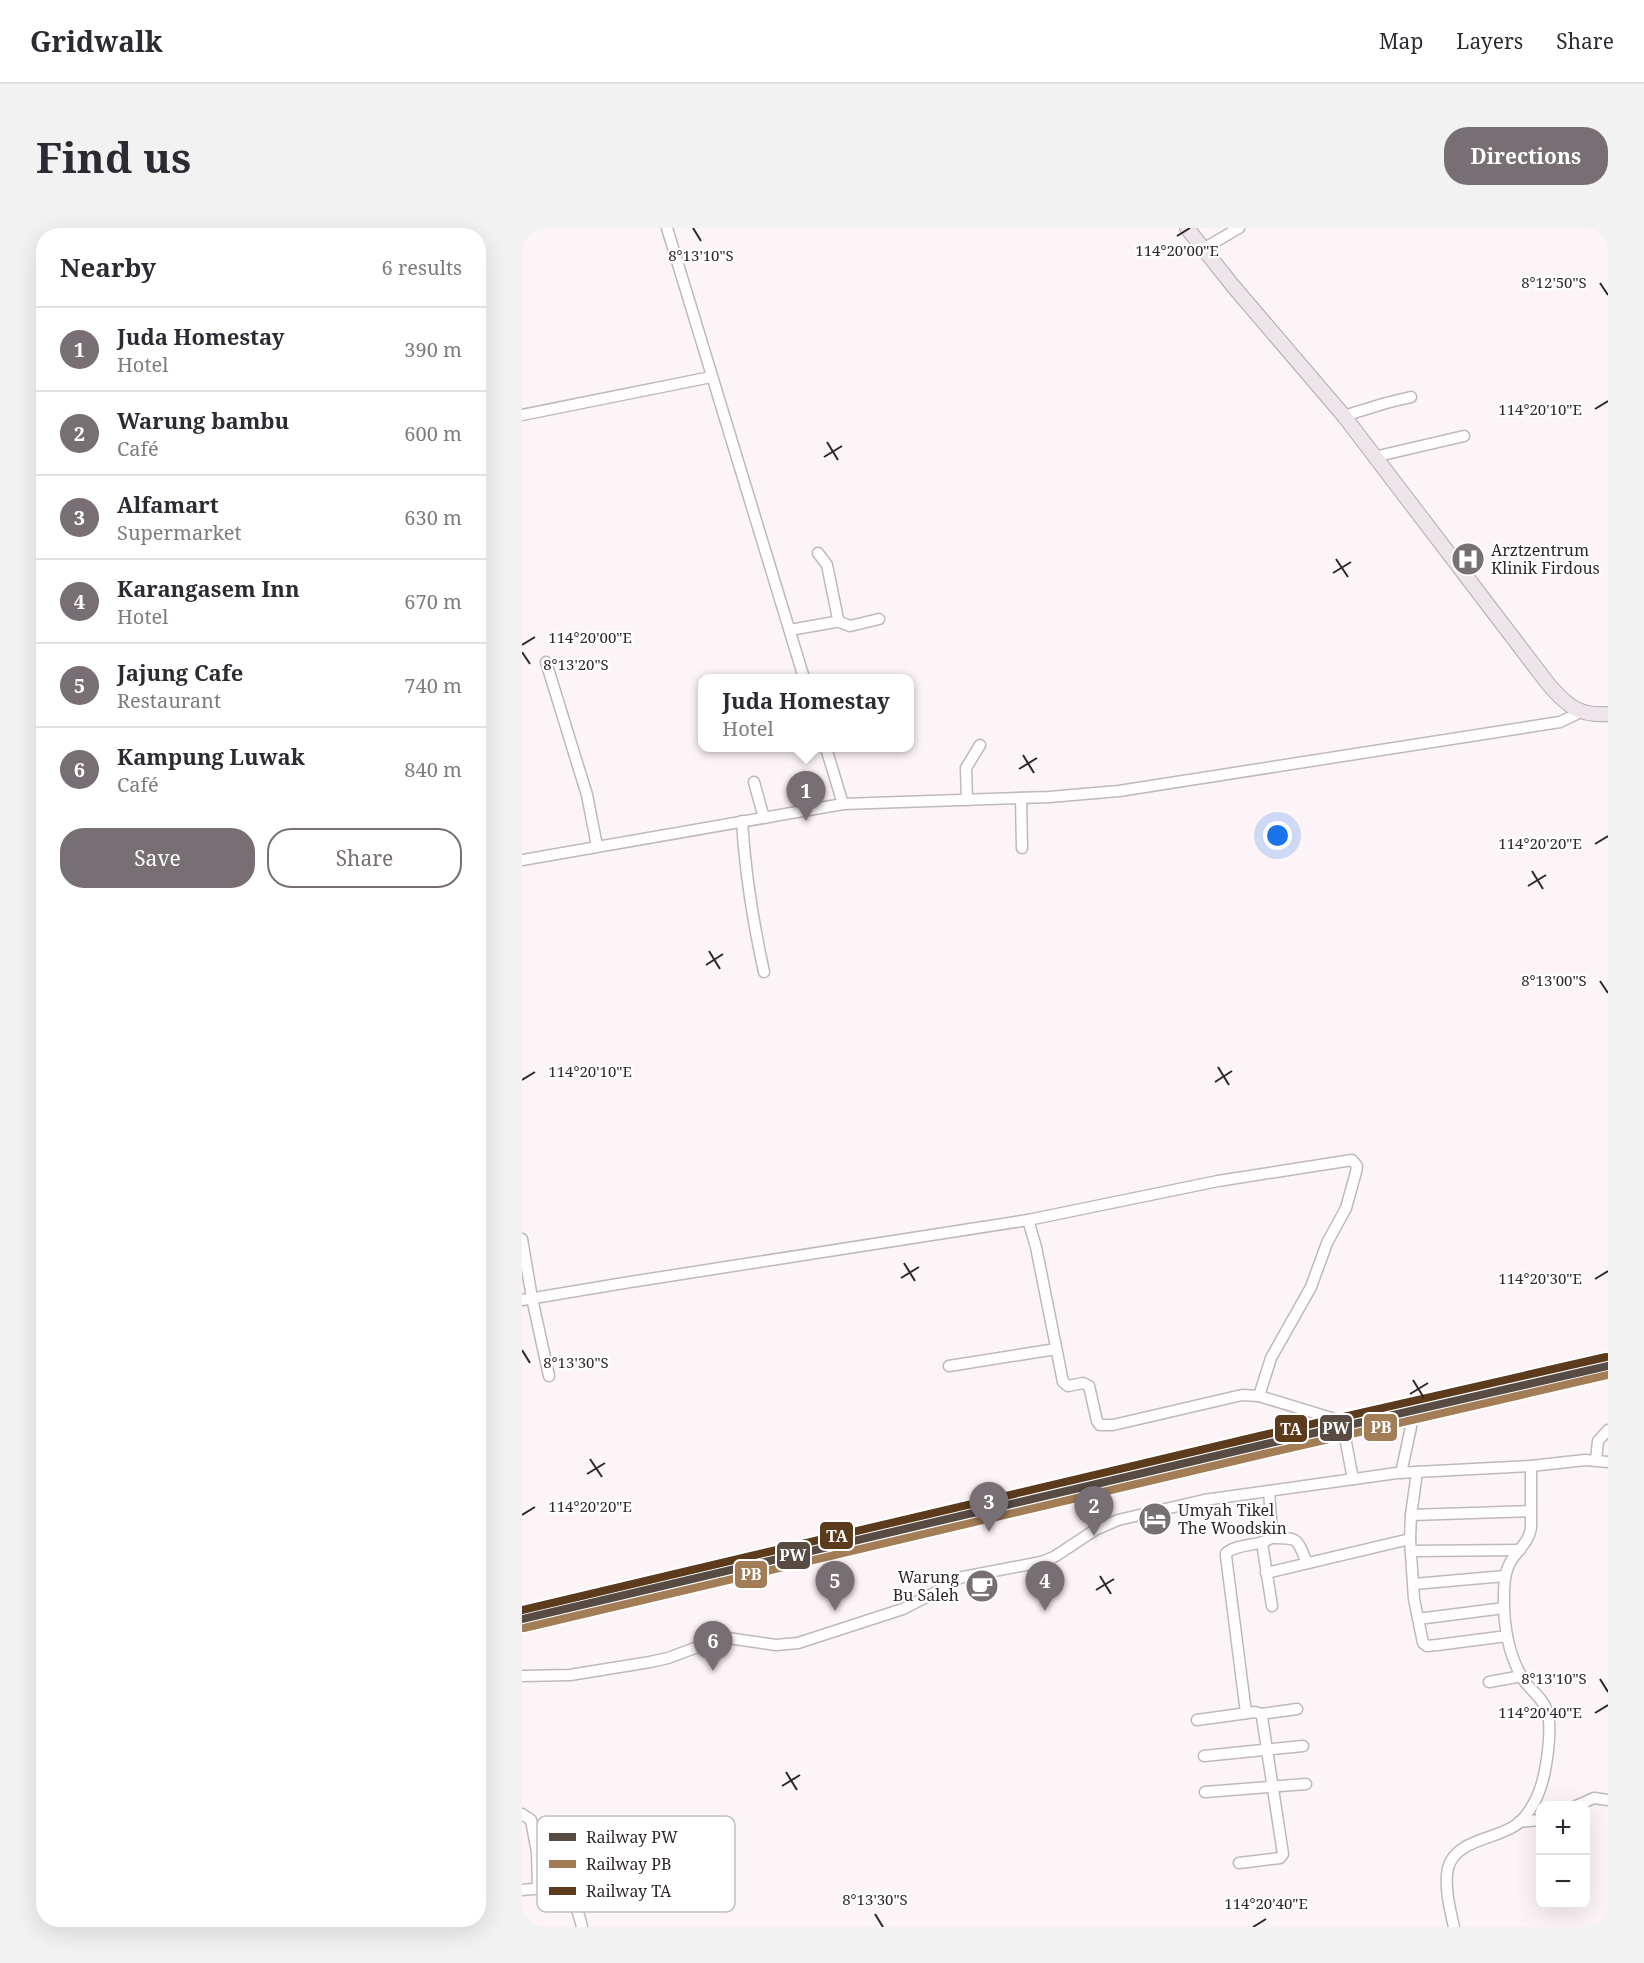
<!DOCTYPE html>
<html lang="en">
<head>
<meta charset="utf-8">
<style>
	body { margin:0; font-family:"Noto Serif",serif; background:#f2f2f3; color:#2b2b33 }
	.controls { position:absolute; right:18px; bottom:18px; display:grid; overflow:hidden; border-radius:12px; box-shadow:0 6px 24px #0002 }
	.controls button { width:54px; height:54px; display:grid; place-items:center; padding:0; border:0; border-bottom:2px solid #e1e1e2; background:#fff; color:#2b2b33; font:30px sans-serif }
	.you { position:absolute; left:756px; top:608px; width:21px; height:21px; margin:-15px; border:4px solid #fff; border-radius:50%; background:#1a73e8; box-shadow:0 0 0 9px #1a73e833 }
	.badge { display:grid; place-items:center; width:39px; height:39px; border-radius:50%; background:#776f73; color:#fff; font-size:20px; font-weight:700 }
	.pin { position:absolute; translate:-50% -50px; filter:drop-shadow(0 2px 3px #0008) }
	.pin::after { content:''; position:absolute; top:32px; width:21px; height:18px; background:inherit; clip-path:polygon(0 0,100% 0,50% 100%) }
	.popup { position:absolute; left:176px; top:446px; width:216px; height:78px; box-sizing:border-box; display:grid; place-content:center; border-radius:12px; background:#fff; filter:drop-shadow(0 2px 4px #0005); font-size:20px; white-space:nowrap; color:#7c7c81 }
	.popup b { font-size:22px; color:#2b2b33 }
	.popup::after { content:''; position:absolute; left:50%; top:100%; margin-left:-12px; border:12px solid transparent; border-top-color:#fff }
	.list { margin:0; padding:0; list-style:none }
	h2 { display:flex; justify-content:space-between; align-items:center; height:78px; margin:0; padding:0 24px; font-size:26px }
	h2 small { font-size:20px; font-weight:400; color:#7c7c81 }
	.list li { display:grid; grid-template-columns:39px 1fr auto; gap:18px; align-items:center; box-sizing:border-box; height:84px; padding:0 24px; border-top:2px solid #e1e1e2 }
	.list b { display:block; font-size:22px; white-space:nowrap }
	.list p { margin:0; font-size:20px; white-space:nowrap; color:#7c7c81 }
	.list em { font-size:20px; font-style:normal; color:#7c7c81 }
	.actions { display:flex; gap:12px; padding:18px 24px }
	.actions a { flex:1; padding:14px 0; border:2px solid #776f73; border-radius:24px; text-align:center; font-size:21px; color:#776f73 }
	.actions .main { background:#776f73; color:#fff }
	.map { position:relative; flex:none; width:1086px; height:1699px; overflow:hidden; border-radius:24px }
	header { display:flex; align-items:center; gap:36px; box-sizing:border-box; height:84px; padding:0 30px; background:#fff; border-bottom:2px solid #e1e1e2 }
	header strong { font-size:28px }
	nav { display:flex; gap:33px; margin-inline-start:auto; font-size:21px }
	.intro { display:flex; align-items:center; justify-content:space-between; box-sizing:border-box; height:144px; padding:0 36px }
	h1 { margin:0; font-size:42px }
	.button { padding:15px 27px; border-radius:24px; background:#776f73; color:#fff; font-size:21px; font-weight:700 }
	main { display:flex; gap:36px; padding:0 36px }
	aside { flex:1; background:#fff; border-radius:24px; box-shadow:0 6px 24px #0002 }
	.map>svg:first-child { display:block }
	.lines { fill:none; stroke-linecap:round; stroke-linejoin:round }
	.minor-casing { stroke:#c0b8bc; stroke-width:13 }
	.major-casing { stroke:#b8a6b0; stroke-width:16 }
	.minor { stroke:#fffdfe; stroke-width:10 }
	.major { stroke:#eee5ea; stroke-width:14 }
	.rail-1-casing { stroke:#fff; stroke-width:12 }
	.rail-2-casing { stroke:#fff; stroke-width:12 }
	.rail-3-casing { stroke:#fff; stroke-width:12 }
	.rail-1 { stroke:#574b43; stroke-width:8 }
	.rail-2 { stroke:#a27d56; stroke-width:8 }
	.rail-3 { stroke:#5b3b1b; stroke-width:8 }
	.ticks { fill:none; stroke:#30272c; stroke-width:2 }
	.labels { text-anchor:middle; stroke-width:4.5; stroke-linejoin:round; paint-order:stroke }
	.poi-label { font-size:16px; fill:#30272c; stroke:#fff; text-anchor:start }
	.key { fill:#fff; stroke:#c1bec0; stroke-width:1.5 }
	.key-label { font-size:16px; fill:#30272c }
	.ticks-label { font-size:15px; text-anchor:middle; fill:#30272c; stroke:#fff; stroke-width:4.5; stroke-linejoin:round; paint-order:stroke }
	.line-badge { stroke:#fff; stroke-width:2 }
	.badge-label { font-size:16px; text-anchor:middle; font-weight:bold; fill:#fff }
</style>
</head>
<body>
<header>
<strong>Gridwalk</strong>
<nav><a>Map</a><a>Layers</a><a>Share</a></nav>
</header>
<div class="intro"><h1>Find us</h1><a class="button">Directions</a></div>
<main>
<aside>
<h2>Nearby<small>6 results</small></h2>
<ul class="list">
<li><span class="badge">1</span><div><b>Juda Homestay</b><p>Hotel</p></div><em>390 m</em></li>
<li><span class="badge">2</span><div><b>Warung bambu</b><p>Café</p></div><em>600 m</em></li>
<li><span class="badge">3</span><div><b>Alfamart</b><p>Supermarket</p></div><em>630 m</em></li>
<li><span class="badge">4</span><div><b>Karangasem Inn</b><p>Hotel</p></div><em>670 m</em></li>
<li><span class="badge">5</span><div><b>Jajung Cafe</b><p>Restaurant</p></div><em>740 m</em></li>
<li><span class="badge">6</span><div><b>Kampung Luwak</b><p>Café</p></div><em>840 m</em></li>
</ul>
<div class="actions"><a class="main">Save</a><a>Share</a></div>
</aside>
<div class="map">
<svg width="1086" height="1699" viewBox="0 0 1086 1699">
	<rect width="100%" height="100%" fill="#fcf4f7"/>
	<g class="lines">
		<g class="minor-casing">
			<g id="minor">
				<polyline points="145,0 282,450"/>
				<polyline points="681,21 717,0"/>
				<polyline points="0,187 189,149"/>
				<polyline points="822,188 864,175 889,169"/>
				<polyline points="852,229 942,208"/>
				<polyline points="315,393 328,398 357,391"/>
				<polyline points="268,402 313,394 316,391 305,337 296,325"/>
				<polyline points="24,434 65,567 75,618"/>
				<polyline points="304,520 321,576"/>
				<polyline points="232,554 242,590"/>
				<polyline points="499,570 500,620"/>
				<polyline points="445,572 444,540 458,517"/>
				<path d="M220,593C223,644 231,694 242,744"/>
				<polyline points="0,632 321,576 527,569 597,563 1038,494 1059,484"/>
				<polyline points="506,992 514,1019 541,1154 546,1158 561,1155 567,1158 575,1193 578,1197 591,1197 720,1167 737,1168 816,1192 821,1199 831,1251"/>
				<polyline points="0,1011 10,1070 27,1148"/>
				<polyline points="0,1072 108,1054 506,992 696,953 830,932 835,938 834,944 824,980 805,1015 789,1059 749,1130 737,1168"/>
				<polyline points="427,1138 534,1121"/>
				<polyline points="1074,1232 1076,1213 1086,1202"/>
				<polyline points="895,1244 889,1287 888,1311 892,1371 901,1415 905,1418 915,1417 985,1408"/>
				<polyline points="879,1245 889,1199"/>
				<polyline points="889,1287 1008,1283"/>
				<path d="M749,1310C777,1310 774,1309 785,1335"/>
				<polyline points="740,1315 750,1378"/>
				<polyline points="890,1323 998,1322"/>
				<polyline points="744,1345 888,1311"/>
				<polyline points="892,1356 983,1348"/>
				<polyline points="896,1391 982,1380"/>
				<polyline points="0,1448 48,1447 128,1434 146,1430 189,1414 206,1410 254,1417 276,1415 381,1381 416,1363 427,1354 441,1349 519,1334 532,1329 573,1302 596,1292 682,1272 875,1245 1009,1238 1063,1232 1086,1234"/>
				<polyline points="967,1454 1000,1448"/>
				<path d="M724,1485L704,1328V1325C716,1315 736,1319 749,1310L750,1304L747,1263"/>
				<polyline points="739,1486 775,1481"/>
				<polyline points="675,1492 733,1484 739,1486 740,1489 761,1626 758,1630 717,1635"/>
				<polyline points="682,1528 781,1518"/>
				<polyline points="683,1564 784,1556"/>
				<polyline points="1054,1578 1072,1570 1086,1572"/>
				<polyline points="0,1586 9,1592 15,1624 16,1660"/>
				<polyline points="997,1594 1018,1592"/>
				<path d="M0,1662C42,1659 49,1653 60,1699"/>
				<path d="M932,1699C928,1682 922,1658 926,1640C934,1611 973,1612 994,1597C1004,1590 1013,1575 1017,1564C1024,1546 1031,1501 1025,1483C1022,1472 1010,1463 1003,1454C989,1433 983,1405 982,1380C982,1366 981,1347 988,1335C994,1323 1007,1315 1009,1300V1238"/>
			</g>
		</g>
		<g class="major-casing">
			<path id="major" d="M665,0L711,58L822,188L1027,457C1046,478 1056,488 1086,486"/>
		</g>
		<use href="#minor" class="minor"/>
		<use href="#major" class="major"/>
		<g class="rail-1-casing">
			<polyline id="rail-1" points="0,1391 744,1216 1086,1138"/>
		</g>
		<g class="rail-2-casing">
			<polyline id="rail-2" points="2,1400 746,1225 1086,1147"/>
		</g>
		<g class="rail-3-casing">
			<polyline id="rail-3" points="0,1382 742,1207 1084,1129"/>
		</g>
		<use href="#rail-1" class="rail-1"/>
		<use href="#rail-2" class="rail-2"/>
		<use href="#rail-3" class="rail-3"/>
	</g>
	<path class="ticks" d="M171,0L179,13M655,8L668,0M1078,55L1086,67M1073,181L1086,173M305,214L316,232M302,229L320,218M814,331L826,349M811,345L829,334M0,417L13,409M0,424L8,436M501,527L512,545M497,541L515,530M1073,616L1086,608M1010,643L1021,661M1006,658L1024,647M187,723L198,741M184,737L201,726M1078,753L1086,765M696,839L707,857M0,852L13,844M693,854L710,843M382,1035L393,1053M379,1050L397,1039M1073,1051L1086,1043M0,1122L8,1135M891,1152L902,1170M888,1166L906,1155M68,1231L80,1249M65,1246L83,1235M0,1287L13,1279M578,1348L589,1366M574,1362L592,1351M1078,1451L1086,1464M1073,1485L1086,1477M264,1544L275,1562M260,1558L278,1547M353,1686L361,1699M731,1699L744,1691"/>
	<defs>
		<g id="hospital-disc" transform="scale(1.725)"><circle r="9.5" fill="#776f73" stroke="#fff"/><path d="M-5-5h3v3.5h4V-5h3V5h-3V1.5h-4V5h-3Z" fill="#fff"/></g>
		<g id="hotel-disc" transform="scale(1.725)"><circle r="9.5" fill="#776f73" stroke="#fff"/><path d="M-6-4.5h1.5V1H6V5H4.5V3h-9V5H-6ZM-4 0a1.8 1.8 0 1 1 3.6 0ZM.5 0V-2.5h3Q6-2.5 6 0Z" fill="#fff"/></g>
		<g id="cafe-disc" transform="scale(1.725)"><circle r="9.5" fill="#776f73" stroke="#fff"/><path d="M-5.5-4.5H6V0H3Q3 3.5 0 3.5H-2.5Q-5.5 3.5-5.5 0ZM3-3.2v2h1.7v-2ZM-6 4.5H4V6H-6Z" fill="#fff"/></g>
	</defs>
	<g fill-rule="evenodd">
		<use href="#hospital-disc" x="946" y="331"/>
		<use href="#hotel-disc" x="633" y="1291"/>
		<use href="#cafe-disc" x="460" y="1358"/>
	</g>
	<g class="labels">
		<g class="poi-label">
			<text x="969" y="328">Arztzentrum<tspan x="969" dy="18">Klinik Firdous</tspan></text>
			<text x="656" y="1288">Umyah Tikel<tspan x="656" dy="18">The Woodskin</tspan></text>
			<text x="437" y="1355" text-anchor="end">Warung<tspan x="437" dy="18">Bu Saleh</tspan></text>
		</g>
	</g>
	<rect x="15" y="1588" width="198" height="96" rx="9" class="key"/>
	<rect x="27" y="1605" width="27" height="8" fill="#574b43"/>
	<rect x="27" y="1632" width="27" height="8" fill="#a27d56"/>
	<rect x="27" y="1659" width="27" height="8" fill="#5b3b1b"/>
	<g class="key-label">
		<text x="64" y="1615">Railway PW</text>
		<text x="64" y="1642">Railway PB</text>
		<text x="64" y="1669">Railway TA</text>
	</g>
	<g class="ticks-label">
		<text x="655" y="28">114°20'00"E</text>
		<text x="179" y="33">8°13'10"S</text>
		<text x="1032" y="60">8°12'50"S</text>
		<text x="1018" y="187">114°20'10"E</text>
		<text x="68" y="415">114°20'00"E</text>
		<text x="54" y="442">8°13'20"S</text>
		<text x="1018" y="621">114°20'20"E</text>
		<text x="1032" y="758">8°13'00"S</text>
		<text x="68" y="849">114°20'10"E</text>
		<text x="1018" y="1056">114°20'30"E</text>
		<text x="54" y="1140">8°13'30"S</text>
		<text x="68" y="1284">114°20'20"E</text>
		<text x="1032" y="1456">8°13'10"S</text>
		<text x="1018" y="1490">114°20'40"E</text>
		<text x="353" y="1677">8°13'30"S</text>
		<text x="744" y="1681">114°20'40"E</text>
	</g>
	<g class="line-badge">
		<rect x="841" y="1185" width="35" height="29" rx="6" fill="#a27d56"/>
		<rect x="797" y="1186" width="34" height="28" rx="6" fill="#574b43"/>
		<rect x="752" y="1186" width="34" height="29" rx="6" fill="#5b3b1b"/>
		<rect x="297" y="1293" width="35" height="29" rx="6" fill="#5b3b1b"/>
		<rect x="254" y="1313" width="35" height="29" rx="6" fill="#574b43"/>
		<rect x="212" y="1332" width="34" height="29" rx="6" fill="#a27d56"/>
	</g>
	<g class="badge-label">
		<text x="859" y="1205">PB</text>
		<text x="814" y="1206">PW</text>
		<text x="769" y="1207">TA</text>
		<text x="315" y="1314">TA</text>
		<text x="271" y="1333">PW</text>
		<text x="229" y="1352">PB</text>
	</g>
</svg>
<div class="controls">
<button>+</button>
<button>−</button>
</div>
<div class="you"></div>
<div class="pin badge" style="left:284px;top:593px">1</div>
<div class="popup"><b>Juda Homestay</b>Hotel</div>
<div class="pin badge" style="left:572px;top:1308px">2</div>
<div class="pin badge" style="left:467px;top:1304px">3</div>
<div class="pin badge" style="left:523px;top:1383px">4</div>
<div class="pin badge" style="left:313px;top:1383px">5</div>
<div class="pin badge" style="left:191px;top:1443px">6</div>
</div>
</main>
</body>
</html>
